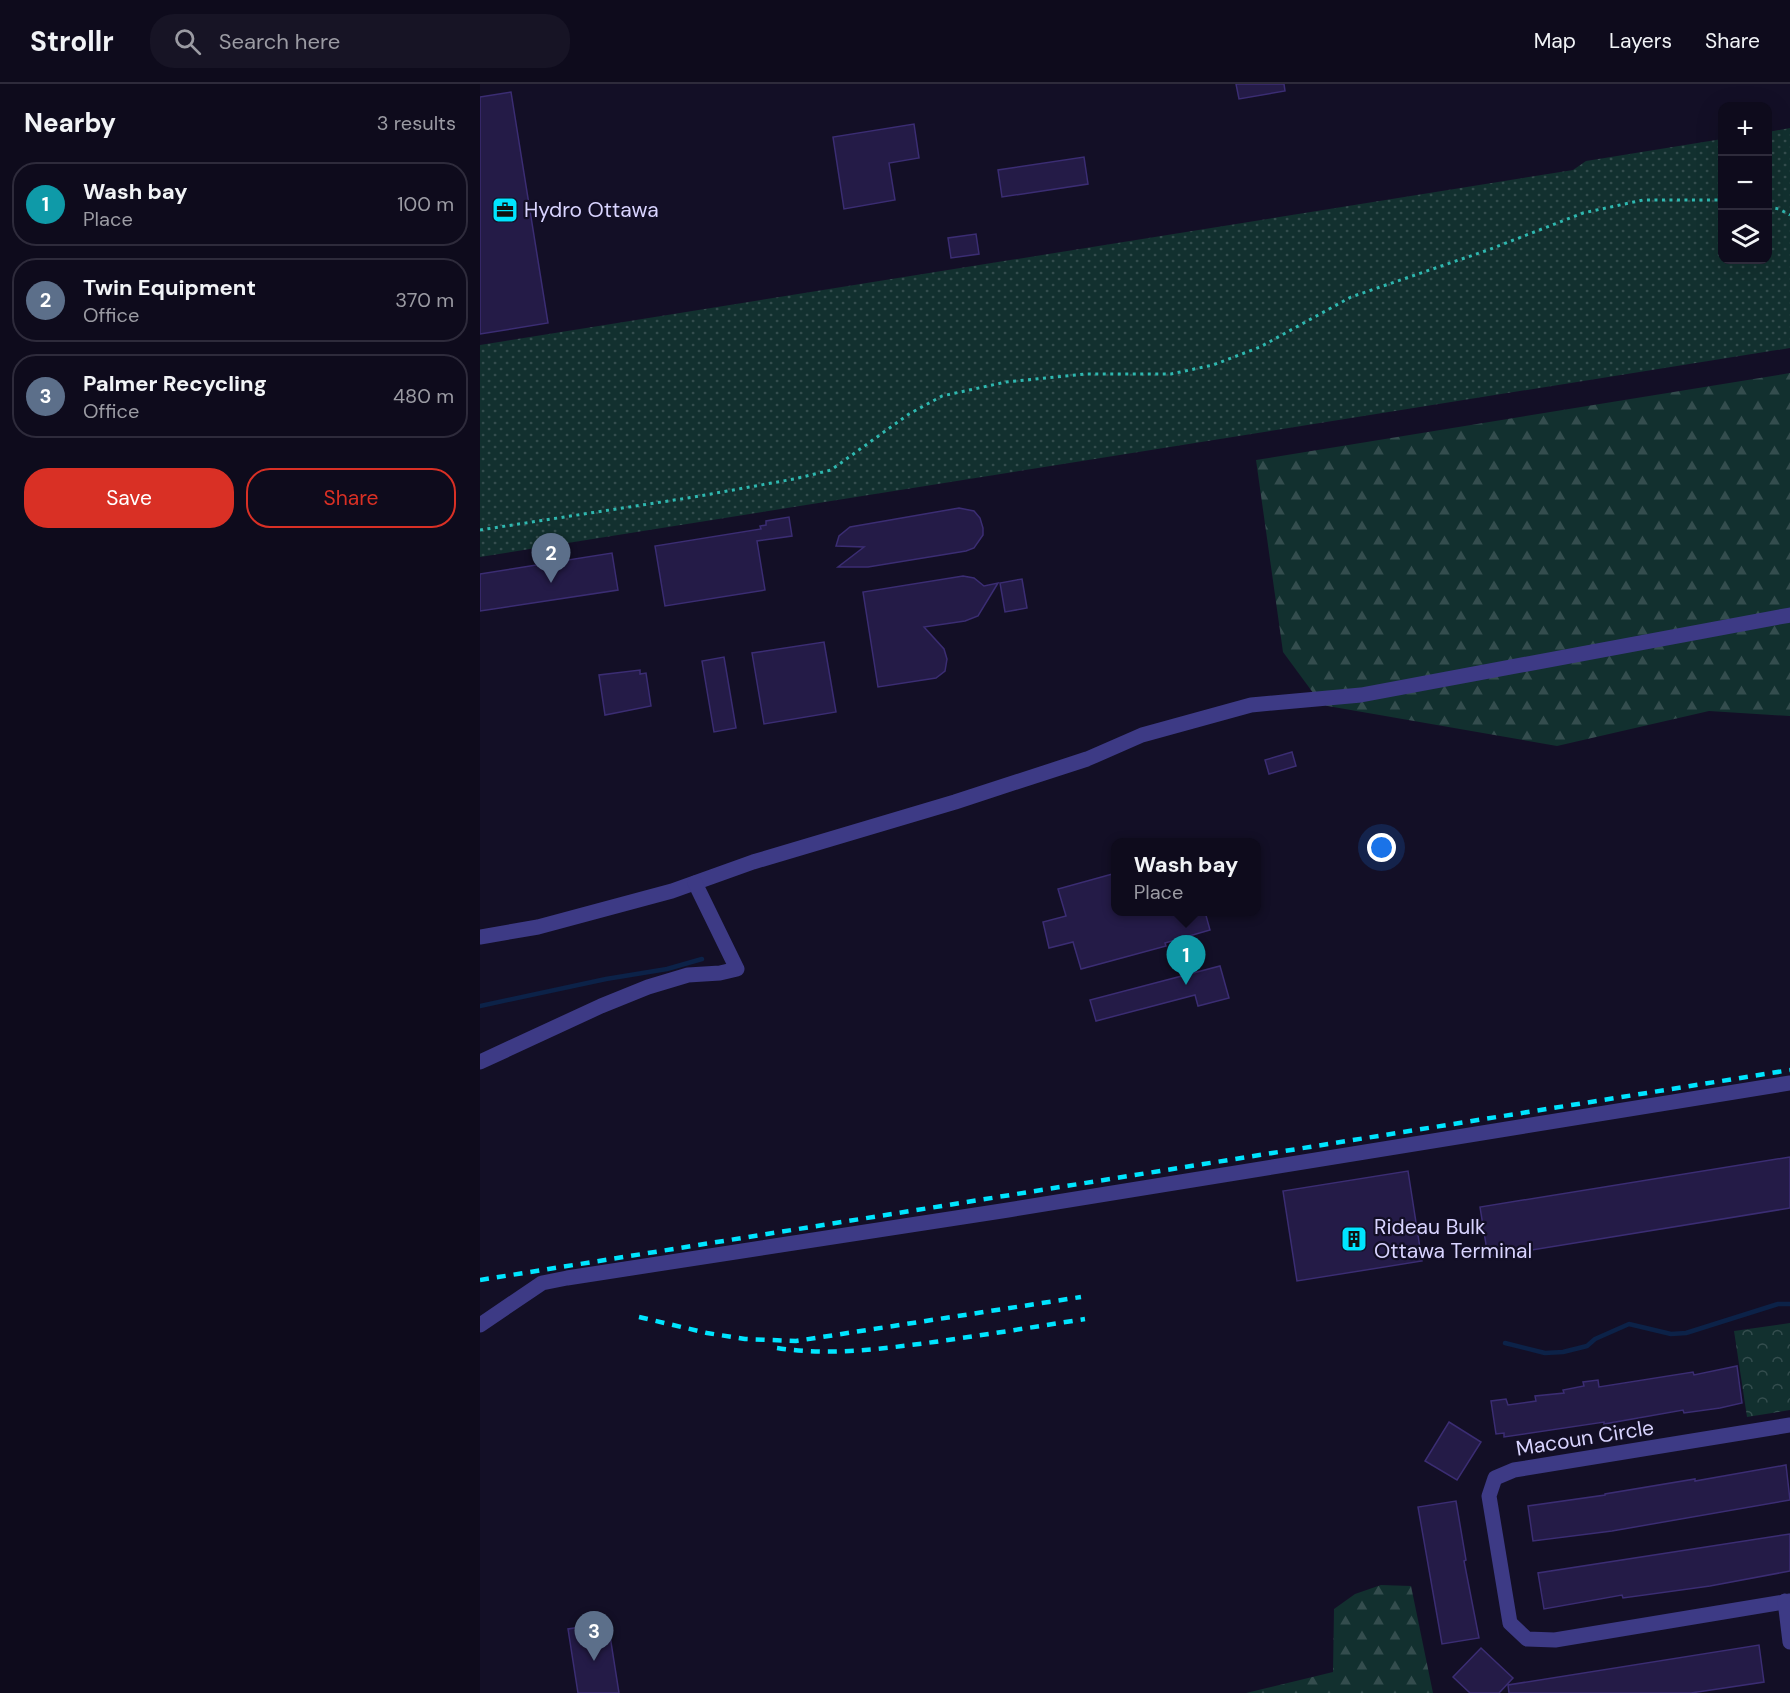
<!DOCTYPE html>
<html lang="en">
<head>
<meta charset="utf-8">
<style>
	body { margin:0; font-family:"DM Sans",sans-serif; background:#171425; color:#f1f3f6 }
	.controls { position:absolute; right:18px; top:18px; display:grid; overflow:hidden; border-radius:12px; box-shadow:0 6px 24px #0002 }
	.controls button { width:54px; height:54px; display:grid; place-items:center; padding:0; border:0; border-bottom:2px solid #2e2b3b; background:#0e0b1c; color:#f1f3f6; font:30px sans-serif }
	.you { position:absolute; left:902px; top:764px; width:21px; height:21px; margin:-15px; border:4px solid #fff; border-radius:50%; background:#1a73e8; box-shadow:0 0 0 9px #1a73e833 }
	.badge { display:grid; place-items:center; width:39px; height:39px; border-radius:50%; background:#d93025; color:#fff; font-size:20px; font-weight:700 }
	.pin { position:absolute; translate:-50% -50px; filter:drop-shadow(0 2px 3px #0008) }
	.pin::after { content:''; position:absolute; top:32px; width:21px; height:18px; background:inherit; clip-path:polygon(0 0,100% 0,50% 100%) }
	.popup { position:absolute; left:631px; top:754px; width:150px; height:78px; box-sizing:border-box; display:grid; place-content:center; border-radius:12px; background:#0e0b1c; filter:drop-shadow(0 2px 4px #0005); font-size:20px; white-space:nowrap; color:#9b9ba3 }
	.popup b { font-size:22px; color:#f1f3f6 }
	.popup::after { content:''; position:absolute; left:50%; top:100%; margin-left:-12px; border:12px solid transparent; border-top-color:#0e0b1c }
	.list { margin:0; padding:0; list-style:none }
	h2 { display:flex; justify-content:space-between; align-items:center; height:78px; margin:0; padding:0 24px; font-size:26px }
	h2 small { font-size:20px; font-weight:400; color:#9b9ba3 }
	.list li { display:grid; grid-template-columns:39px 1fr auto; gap:18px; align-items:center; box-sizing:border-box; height:84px; margin:0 12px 12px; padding:0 12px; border:2px solid #2e2b3b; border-radius:24px }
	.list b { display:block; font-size:22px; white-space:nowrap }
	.list p { margin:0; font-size:20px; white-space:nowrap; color:#9b9ba3 }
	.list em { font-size:20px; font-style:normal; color:#9b9ba3 }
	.actions { display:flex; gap:12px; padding:18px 24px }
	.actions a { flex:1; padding:14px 0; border:2px solid #d93025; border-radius:24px; text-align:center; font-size:21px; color:#d93025 }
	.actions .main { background:#d93025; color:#fff }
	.icon { flex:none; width:33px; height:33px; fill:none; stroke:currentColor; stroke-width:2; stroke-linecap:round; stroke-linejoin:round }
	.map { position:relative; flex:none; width:1310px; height:1609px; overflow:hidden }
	header { display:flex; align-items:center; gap:36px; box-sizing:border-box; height:84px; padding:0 30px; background:#0e0b1c; border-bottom:2px solid #2e2b3b }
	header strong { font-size:28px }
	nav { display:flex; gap:33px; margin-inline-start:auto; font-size:21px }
	.search { width:420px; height:54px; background:#171425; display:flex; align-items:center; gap:15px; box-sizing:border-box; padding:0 21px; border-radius:24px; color:#9b9ba3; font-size:22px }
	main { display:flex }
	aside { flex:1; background:#0e0b1c }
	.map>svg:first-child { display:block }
	.grass { fill:url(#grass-dots) }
	.forest { fill:url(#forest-firs) }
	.park { fill:url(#park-crowns) }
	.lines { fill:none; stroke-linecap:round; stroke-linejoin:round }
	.stream { stroke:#0c2248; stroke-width:4.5 }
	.building { fill:#241b47; stroke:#3b2d73; stroke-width:1.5 }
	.path { stroke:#2fb8b0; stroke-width:3; stroke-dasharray:3 4.5; stroke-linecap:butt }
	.minor { stroke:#3d3a85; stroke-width:15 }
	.rail { stroke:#00e5ff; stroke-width:4.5; stroke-dasharray:9 8; stroke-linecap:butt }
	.labels { text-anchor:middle; stroke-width:4.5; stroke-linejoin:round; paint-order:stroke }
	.poi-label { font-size:21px; fill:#d9d4ff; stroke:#130f26; text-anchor:start }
	.street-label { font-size:21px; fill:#d9d4ff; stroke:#130f26 }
</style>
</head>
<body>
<header>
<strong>Strollr</strong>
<div class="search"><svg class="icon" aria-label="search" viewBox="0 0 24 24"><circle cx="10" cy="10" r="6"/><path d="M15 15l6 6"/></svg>Search here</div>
<nav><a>Map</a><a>Layers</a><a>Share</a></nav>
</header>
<main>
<aside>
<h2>Nearby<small>3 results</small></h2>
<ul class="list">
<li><span class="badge" style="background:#0f9aa8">1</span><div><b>Wash bay</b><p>Place</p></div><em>100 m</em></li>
<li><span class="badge" style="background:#5c6f8a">2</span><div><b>Twin Equipment</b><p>Office</p></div><em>370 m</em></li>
<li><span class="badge" style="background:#5c6f8a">3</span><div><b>Palmer Recycling</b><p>Office</p></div><em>480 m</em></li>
</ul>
<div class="actions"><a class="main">Save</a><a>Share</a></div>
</aside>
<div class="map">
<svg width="1310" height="1609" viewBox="0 0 1310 1609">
	<defs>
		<pattern id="grass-dots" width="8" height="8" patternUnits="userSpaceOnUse" patternTransform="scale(1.5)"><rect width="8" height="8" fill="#12302f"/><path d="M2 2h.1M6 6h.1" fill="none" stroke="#344d4e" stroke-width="1.8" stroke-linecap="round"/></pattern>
		<pattern id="forest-firs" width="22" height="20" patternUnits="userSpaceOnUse" patternTransform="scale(1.5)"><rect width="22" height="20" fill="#12302f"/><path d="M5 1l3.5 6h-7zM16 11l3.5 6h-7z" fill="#344d4e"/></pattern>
		<pattern id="park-crowns" width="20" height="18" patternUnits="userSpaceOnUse" patternTransform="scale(1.5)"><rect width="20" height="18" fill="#12302f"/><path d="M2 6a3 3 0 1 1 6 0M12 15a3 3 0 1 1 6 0" fill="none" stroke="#344d4e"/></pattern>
	</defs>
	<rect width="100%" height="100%" fill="#130f26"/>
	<polygon class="grass" points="1310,44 1310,264 0,473 0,261 1093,86 1106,77 1242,55 1242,176 1288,176 1288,48"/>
	<g class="forest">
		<polygon points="1310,289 1310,632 1229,627 1077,662 842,621 803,568 776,376"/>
		<polygon points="901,1501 931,1502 953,1609 766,1609 853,1588 854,1525 875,1510"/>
	</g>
	<polygon class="park" points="1310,1239 1310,1326 1267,1333 1254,1247"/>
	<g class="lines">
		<g class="stream">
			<polyline points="0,922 126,895 187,885 222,875"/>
			<polyline points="1025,1259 1065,1269 1083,1268 1107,1262 1115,1255 1149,1240 1191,1250 1206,1249 1298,1220 1310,1220"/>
		</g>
	</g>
	<g class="building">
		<polygon points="756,0 804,0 805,7 759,15"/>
		<polygon points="31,8 68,239 0,250 0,13"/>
		<polygon points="434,40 439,74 409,79 415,116 364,125 353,53"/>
		<polygon points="604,73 608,100 522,113 518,86"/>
		<polygon points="496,150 499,170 471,174 468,154"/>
		<polygon points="479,424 494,427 500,434 503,444 503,451 494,464 486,467 388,483 358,483 384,463 356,462 359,452 370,443"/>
		<polygon points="309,433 312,452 277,457 285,506 185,522 175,462 281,445 280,442 286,441 286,437"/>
		<polygon points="132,469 138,506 0,527 0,490"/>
		<polygon points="483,492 494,494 504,502 518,499 498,532 485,537 444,543 464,565 467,575 465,587 456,594 398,603 383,508"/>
		<polygon points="542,495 547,524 525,528 520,499"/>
		<polygon points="344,558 356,628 284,640 272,569"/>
		<polygon points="244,573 256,644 234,648 222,577"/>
		<polygon points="160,586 160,590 166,589 171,622 125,631 119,591"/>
		<polygon points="812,668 816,682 789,690 785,676"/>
		<polygon points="636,789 636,828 725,828 730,846 685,859 686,862 601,885 593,858 569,864 563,838 586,832 578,805"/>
		<polygon points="740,882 749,914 718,922 715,911 616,937 610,916"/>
		<polygon points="1310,1073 1310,1124 1008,1173 1000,1123"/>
		<polygon points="928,1087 942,1177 817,1197 803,1107"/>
		<polygon points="1257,1282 1262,1319 1240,1324 1204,1329 1203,1326 1124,1340 1124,1338 1024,1353 1024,1349 1016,1350 1011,1317 1026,1315 1028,1321 1056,1317 1055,1312 1084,1309 1083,1306 1104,1302 1103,1298 1118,1296 1119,1303 1213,1288 1214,1291"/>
		<polygon points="969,1338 1001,1358 977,1396 945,1377"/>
		<polygon points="1306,1381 1310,1416 1132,1447 1053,1457 1048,1422 1125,1411 1125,1410 1215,1395 1215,1397"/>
		<polygon points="976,1417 986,1476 984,1477 999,1554 962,1560 938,1423"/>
		<polygon points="1310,1450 1310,1487 1230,1502 1143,1514 1142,1511 1064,1525 1058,1489"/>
		<polygon points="128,1539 139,1609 98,1609 88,1545"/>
		<polygon points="1279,1561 1284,1598 1211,1609 1029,1609 1028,1601"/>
		<polygon points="1001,1564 1033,1594 1019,1609 990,1609 973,1593"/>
	</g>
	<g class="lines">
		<g class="path">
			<polyline points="1288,123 1299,125 1310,131"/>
			<polyline points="0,446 214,413 314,395 351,386 429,330 462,312 526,298 605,290 691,290 733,281 780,263 871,213 1008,166 1103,129 1163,116 1242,116"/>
		</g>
		<g class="minor">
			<polyline points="0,853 58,843 192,807 273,778 475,718 607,675 662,651 771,621 881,611 1310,531"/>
			<polyline points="0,978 121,922 168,903 208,891 240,889 257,885 215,799"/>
			<polyline points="0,1241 62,1199 87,1194 528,1126 1310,999"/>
			<polyline points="1310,1341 1034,1386 1015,1394 1009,1412 1030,1539 1047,1555 1075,1556 1310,1517"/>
			<polyline points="1305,1517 1310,1558"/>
		</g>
		<g class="rail">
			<polyline points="0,1196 1310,986"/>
			<polyline points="159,1233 227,1249 265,1255 316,1257 601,1213"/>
			<path d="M297,1264C350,1272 401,1265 454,1258C504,1251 554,1243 605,1235"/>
		</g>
	</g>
	<defs>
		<g id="office-square" transform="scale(1.35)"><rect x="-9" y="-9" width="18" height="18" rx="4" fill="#00e5ff" stroke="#130f26"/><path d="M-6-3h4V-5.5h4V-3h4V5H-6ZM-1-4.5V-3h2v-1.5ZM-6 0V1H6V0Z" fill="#111"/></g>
		<g id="building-square" transform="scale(1.35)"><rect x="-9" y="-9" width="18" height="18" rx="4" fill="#00e5ff" stroke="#130f26"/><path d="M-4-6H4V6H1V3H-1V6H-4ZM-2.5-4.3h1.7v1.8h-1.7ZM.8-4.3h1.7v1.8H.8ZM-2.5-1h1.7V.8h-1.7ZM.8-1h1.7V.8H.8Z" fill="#111"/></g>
	</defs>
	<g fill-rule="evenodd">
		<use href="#office-square" x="25" y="126"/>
		<use href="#building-square" x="874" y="1155"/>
	</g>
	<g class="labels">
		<g class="poi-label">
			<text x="44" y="133">Hydro Ottawa</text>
			<text x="894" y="1150">Rideau Bulk<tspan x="894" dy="24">Ottawa Terminal</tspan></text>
		</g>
		<g class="street-label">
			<text transform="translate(1105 1354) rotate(-9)" y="7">Macoun Circle</text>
		</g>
	</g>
</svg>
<div class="controls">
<button>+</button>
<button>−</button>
<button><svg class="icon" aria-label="layers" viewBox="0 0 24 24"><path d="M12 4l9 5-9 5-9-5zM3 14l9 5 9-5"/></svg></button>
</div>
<div class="you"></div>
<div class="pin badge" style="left:706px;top:901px;background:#0f9aa8">1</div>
<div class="popup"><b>Wash bay</b>Place</div>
<div class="pin badge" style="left:71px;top:499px;background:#5c6f8a">2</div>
<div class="pin badge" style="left:114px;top:1577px;background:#5c6f8a">3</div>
</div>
</main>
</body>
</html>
